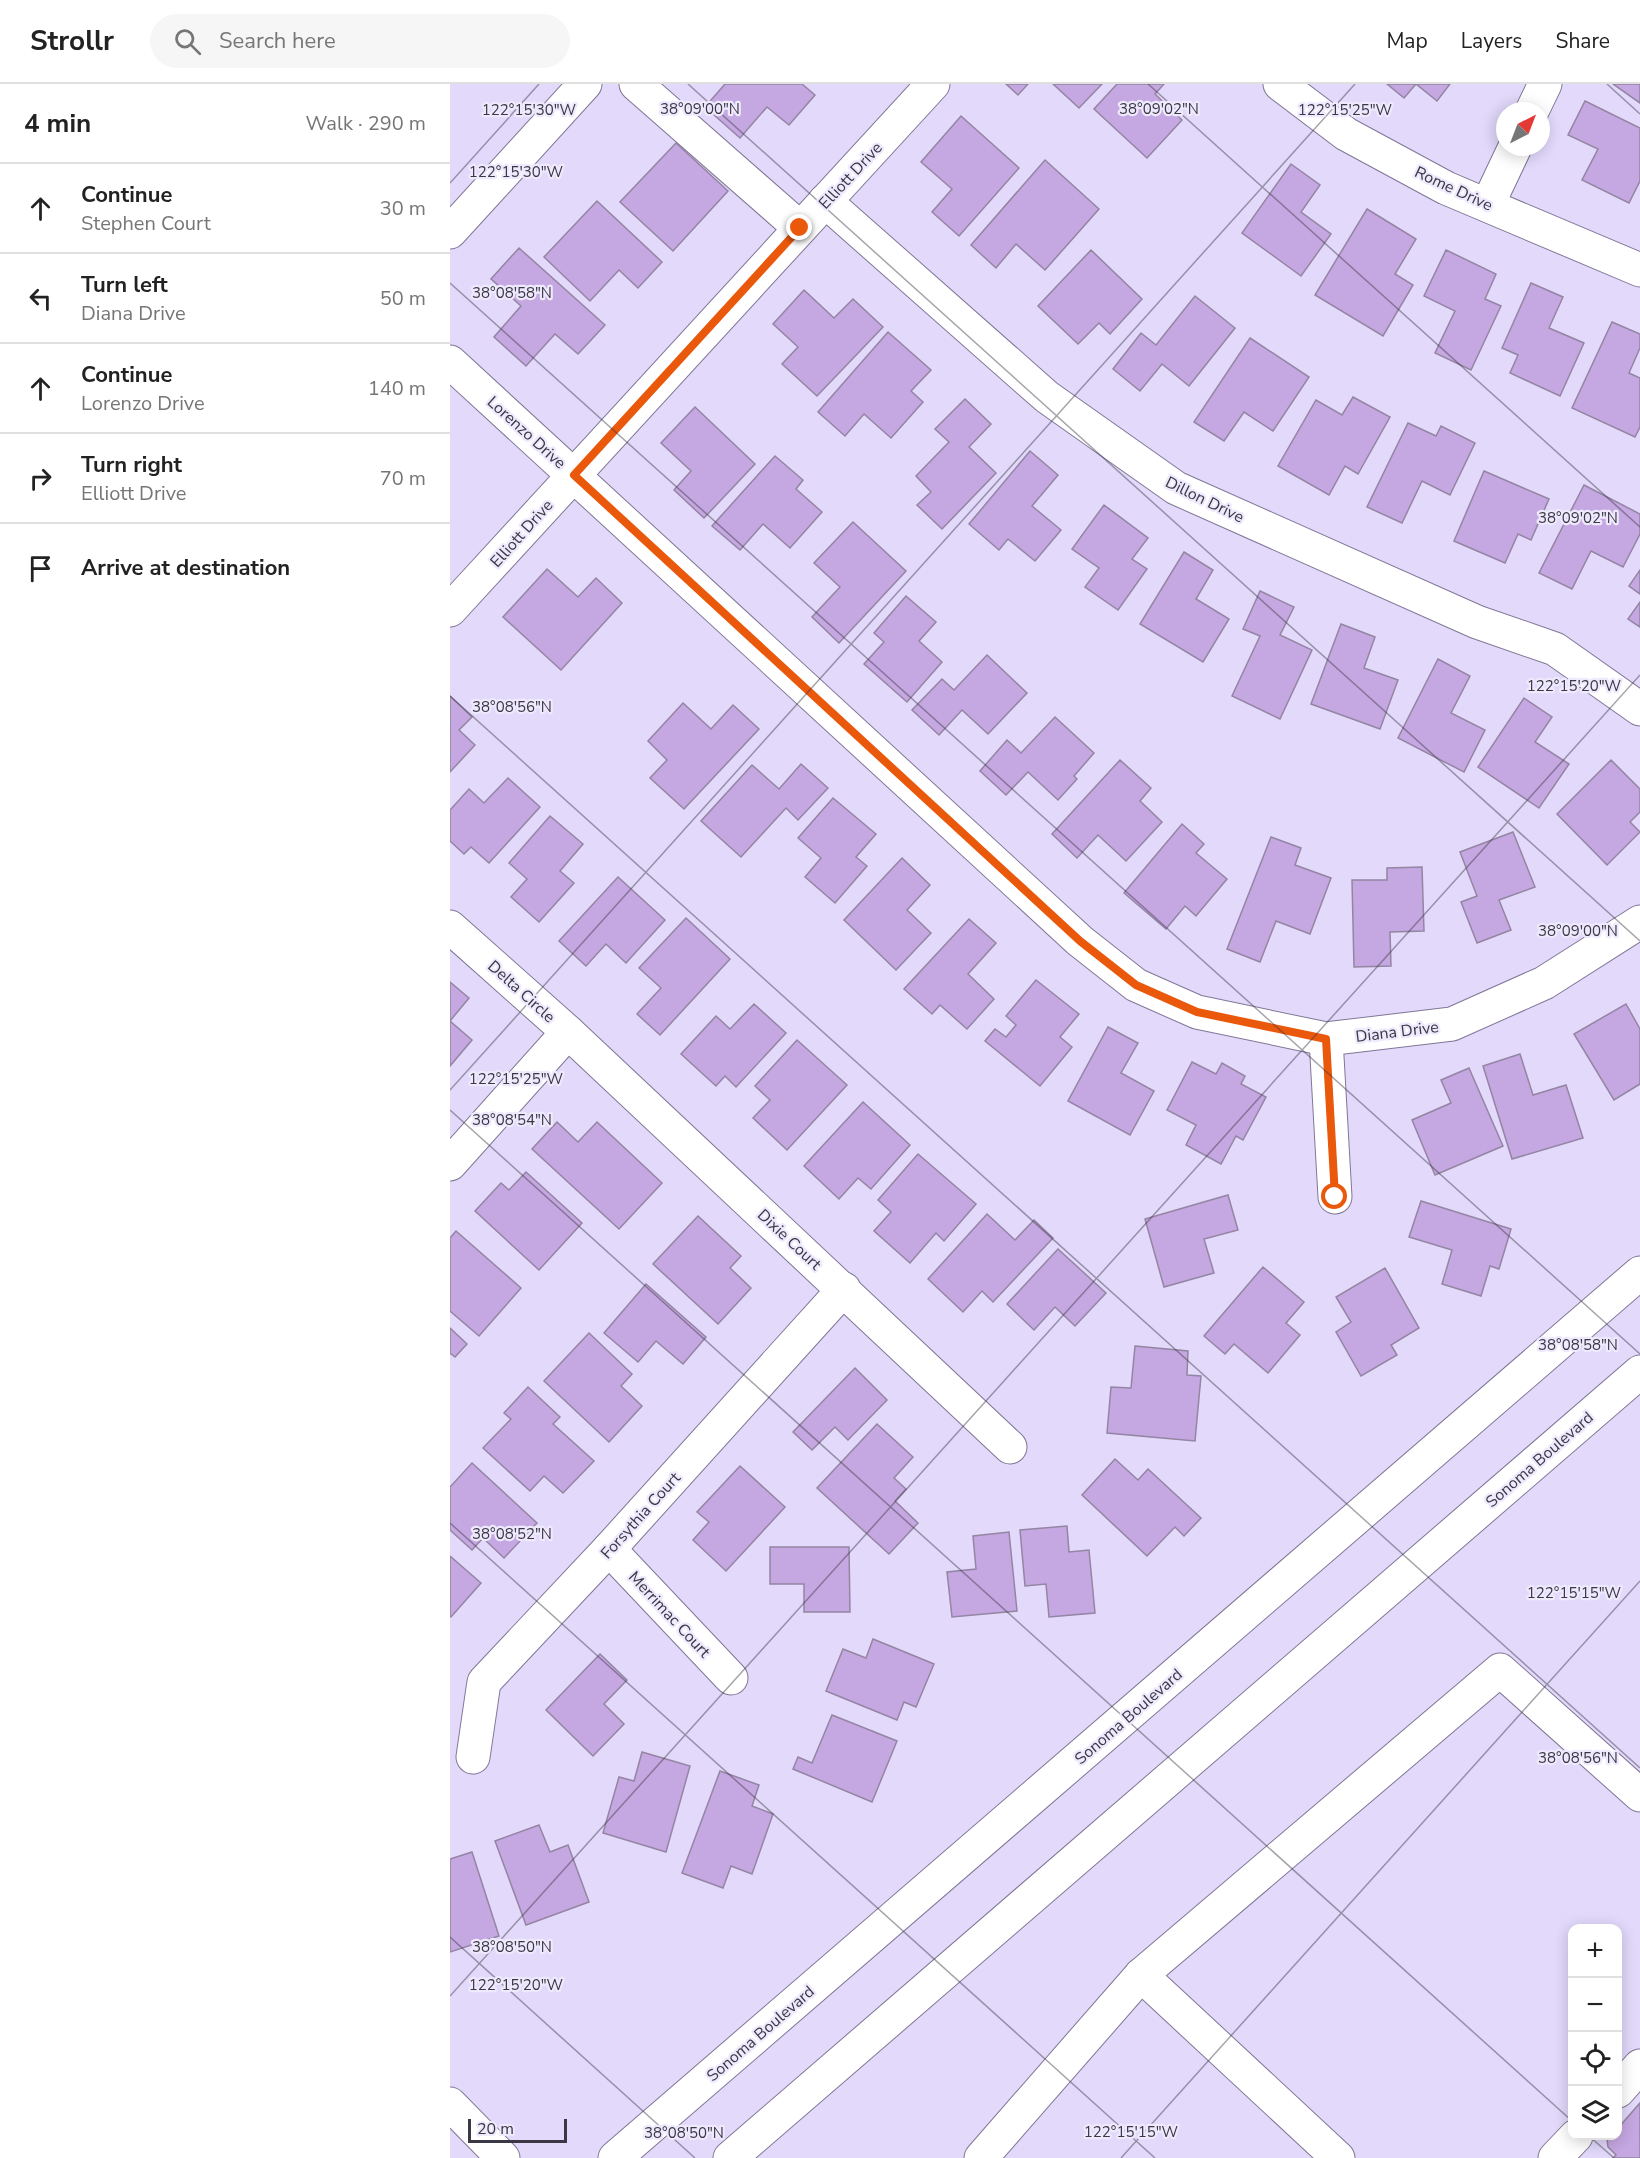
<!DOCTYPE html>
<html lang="en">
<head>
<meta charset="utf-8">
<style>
	body { margin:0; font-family:"Nunito Sans",sans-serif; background:#f6f6f6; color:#222 }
	.controls { position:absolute; right:18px; bottom:18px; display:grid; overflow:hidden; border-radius:12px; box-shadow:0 3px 15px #0003 }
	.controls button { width:54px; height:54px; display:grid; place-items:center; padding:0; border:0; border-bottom:2px solid #e0e0e0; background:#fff; color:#222; font:30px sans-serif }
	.compass { position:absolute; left:1046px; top:18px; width:54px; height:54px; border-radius:50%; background:#fff; box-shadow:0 3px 15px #0003; rotate:42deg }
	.scale { position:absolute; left:18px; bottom:15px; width:99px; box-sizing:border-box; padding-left:6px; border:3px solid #3b3744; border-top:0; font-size:16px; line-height:21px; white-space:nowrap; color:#3b3744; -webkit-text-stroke:4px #eee9fd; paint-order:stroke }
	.stop { position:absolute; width:18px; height:18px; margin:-14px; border:4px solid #ea580c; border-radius:50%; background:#fff }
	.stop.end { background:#ea580c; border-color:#fff; box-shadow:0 2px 6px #0008 }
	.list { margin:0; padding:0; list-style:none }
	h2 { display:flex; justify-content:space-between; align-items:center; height:78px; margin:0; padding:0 24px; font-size:26px }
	h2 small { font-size:20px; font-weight:400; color:#767676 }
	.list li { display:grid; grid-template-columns:39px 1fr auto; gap:18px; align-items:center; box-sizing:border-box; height:90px; padding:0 24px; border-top:2px solid #e0e0e0 }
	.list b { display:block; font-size:22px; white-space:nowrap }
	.list p { margin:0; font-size:20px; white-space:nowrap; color:#767676 }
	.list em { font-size:20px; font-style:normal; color:#767676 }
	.icon { flex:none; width:33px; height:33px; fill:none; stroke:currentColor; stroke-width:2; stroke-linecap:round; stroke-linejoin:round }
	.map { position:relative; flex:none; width:1190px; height:2074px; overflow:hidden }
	header { display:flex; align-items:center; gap:36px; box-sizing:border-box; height:84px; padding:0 30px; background:#fff; border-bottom:2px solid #e0e0e0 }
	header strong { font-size:28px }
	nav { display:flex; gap:33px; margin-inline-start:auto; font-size:21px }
	.search { width:420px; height:54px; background:#f6f6f6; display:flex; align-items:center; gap:15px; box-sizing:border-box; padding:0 21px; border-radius:33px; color:#767676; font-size:22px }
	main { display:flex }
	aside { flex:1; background:#fff }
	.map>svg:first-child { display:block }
	.building { fill:#c5a7e1; stroke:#9485a3; stroke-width:1.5 }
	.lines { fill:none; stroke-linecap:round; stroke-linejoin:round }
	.minor-casing { stroke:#807796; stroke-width:35 }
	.highway-casing { stroke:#807796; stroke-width:35 }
	.minor { stroke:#fff; stroke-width:33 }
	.highway { stroke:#fff; stroke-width:33 }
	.route { stroke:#ea580c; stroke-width:8 }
	.ticks { fill:none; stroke:#3b3744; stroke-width:1.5; stroke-opacity:0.45 }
	.labels { text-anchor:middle; stroke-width:4.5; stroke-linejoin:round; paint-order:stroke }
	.street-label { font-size:16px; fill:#3b3744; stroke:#eee9fd }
	.ticks-label { font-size:15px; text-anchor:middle; fill:#3b3744; stroke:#eee9fd; stroke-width:4.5; stroke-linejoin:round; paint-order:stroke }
</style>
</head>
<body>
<header>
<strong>Strollr</strong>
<div class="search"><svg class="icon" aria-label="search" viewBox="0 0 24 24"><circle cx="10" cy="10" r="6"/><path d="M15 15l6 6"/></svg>Search here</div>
<nav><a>Map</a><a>Layers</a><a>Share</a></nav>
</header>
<main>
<aside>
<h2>4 min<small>Walk · 290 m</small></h2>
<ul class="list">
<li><svg class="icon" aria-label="ahead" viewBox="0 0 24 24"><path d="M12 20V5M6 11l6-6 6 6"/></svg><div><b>Continue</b><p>Stephen Court</p></div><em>30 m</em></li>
<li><svg class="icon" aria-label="left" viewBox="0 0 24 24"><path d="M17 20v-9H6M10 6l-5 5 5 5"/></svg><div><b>Turn left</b><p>Diana Drive</p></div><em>50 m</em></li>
<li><svg class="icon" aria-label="ahead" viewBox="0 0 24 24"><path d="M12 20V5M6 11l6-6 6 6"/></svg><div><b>Continue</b><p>Lorenzo Drive</p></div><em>140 m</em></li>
<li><svg class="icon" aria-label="right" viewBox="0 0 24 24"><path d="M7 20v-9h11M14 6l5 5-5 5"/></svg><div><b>Turn right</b><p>Elliott Drive</p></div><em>70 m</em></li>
<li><svg class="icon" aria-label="arrive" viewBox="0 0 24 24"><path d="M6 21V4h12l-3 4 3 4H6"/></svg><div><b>Arrive at destination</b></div></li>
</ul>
</aside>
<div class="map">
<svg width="1190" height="2074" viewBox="0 0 1190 2074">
	<rect width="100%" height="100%" fill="#e2d9fb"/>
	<g class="building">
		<polygon points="275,0 352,0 365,11 339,41 317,23 290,54 255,23"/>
		<polygon points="556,0 578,0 568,11"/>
		<polygon points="603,0 652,0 629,24"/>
		<polygon points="667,0 714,0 705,10 732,36 697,74 644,25"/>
		<polygon points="937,0 966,0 954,14"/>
		<polygon points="966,0 1000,0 987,17"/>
		<polygon points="1163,0 1190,0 1190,19"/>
		<polygon points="1135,17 1190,44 1190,97 1179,119 1132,96 1148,65 1118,51"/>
		<polygon points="511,32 569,84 509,152 482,128 502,105 471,78"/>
		<polygon points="226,59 278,107 223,167 170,118"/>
		<polygon points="595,76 649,125 595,186 566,160 546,184 521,161"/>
		<polygon points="841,80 870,101 851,128 881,150 851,192 792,149"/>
		<polygon points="147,117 212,178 188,204 169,186 140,217 94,173"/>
		<polygon points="917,125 966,155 945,190 963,201 933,252 865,211"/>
		<polygon points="69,164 155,241 128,270 105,250 76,282 44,253 71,222 41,195"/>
		<polygon points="641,166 692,215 660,250 649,239 628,260 588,222"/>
		<polygon points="996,166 1046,190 1035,215 1051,222 1021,286 985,269 1005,227 974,212"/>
		<polygon points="1081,199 1113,213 1099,244 1134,259 1110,312 1060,289 1068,271 1052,264"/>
		<polygon points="354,206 384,234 403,215 433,243 367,312 332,280 348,263 323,240"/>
		<polygon points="745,212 785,244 739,302 712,280 690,307 663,285 691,249 706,261"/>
		<polygon points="1162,238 1190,250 1190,264 1179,289 1190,294 1190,343 1185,353 1122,324"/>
		<polygon points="438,248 481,286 461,307 473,318 441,354 414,330 395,352 368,328"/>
		<polygon points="800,254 859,293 823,347 794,328 774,357 744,338"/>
		<polygon points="903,313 940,333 908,390 895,382 879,411 828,382 866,316 892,331"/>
		<polygon points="515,315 541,340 519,363 546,389 492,445 467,421 481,408 466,392 499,358 485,345"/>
		<polygon points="245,323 305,380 254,434 224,406 241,387 211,359"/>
		<polygon points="958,339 986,352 991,342 1025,359 1000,411 972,397 952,439 917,423"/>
		<polygon points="580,367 608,391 582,422 611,446 585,477 558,455 549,466 519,440"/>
		<polygon points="325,372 353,396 346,405 372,428 340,464 313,440 290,466 262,442"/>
		<polygon points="1034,387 1099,415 1081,456 1068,450 1055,479 1004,457"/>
		<polygon points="1134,401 1190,430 1190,450 1173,483 1141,467 1122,505 1089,489"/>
		<polygon points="654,421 698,454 682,475 697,485 668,526 635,503 649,484 622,465"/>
		<polygon points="403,438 456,487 389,559 362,533 390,503 364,479"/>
		<polygon points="734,468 763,486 746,515 779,535 753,578 690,540"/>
		<polygon points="97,485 128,513 146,494 172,519 111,586 53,533"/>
		<polygon points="1190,486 1190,510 1179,502"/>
		<polygon points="810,507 844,523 830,551 862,566 830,635 782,612 810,552 793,545"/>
		<polygon points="456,512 486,538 469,557 492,578 457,618 414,580 434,558 424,549"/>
		<polygon points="1190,518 1190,543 1178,535"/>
		<polygon points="891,540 925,553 914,584 948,596 930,645 861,620"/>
		<polygon points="537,571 577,609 538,650 512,626 489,651 462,626 492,595 504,606"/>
		<polygon points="988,575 1020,592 1001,629 1035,646 1014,688 948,654"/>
		<polygon points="0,612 22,633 9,646 25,661 0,688"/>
		<polygon points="1074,614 1102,633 1085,658 1119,680 1089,724 1028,683"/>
		<polygon points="233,619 261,645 283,621 309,645 234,725 200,694 217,676 198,657"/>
		<polygon points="605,633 644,669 624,692 627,695 608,716 578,688 556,711 530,687 557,656 571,669"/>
		<polygon points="670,676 701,704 690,717 712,738 676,777 648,751 627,774 602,750"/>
		<polygon points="1161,676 1190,705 1190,728 1180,738 1190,748 1157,781 1107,730"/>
		<polygon points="351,680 378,704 348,736 336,724 291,773 251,737 302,681 329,705"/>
		<polygon points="58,694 90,723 39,779 21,763 14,770 0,757 0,726 19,705 34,719"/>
		<polygon points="383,714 426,750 406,773 417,782 385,819 355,793 371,774 348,754"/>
		<polygon points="100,732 133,760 110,787 124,799 89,838 61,813 77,795 59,779"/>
		<polygon points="732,740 754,760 746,769 777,795 746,832 735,822 716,845 674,809"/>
		<polygon points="1063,748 1085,803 1049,816 1061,846 1027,859 1011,818 1027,812 1010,768"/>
		<polygon points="821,753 851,764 845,781 881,794 860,850 826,837 810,878 777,865"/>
		<polygon points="452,774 480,801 457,826 481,849 446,886 394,836"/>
		<polygon points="972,783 974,847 940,848 941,882 904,883 902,796 937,796 937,784"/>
		<polygon points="168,793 215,836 176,879 156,860 136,882 109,857"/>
		<polygon points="236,834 280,875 210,951 187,930 211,904 189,884"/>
		<polygon points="519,835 546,859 518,890 544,915 517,945 490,921 482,930 454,905"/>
		<polygon points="586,896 629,930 610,953 622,963 590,1002 535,957 545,945 556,953 566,941 556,932"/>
		<polygon points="0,898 19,914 0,937"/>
		<polygon points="304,920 336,949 286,1003 275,992 266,1002 231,970 266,932 280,945"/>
		<polygon points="1176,920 1190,945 1190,1000 1164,1016 1124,950"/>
		<polygon points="0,937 22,956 0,982"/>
		<polygon points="658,943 688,959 671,989 704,1007 680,1051 618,1017"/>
		<polygon points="347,956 397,1001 337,1066 303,1034 320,1016 305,1002"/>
		<polygon points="1070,970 1083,1011 1116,1001 1133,1054 1062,1075 1033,982"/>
		<polygon points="742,978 766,990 772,979 795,992 791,1000 816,1013 793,1056 786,1052 771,1080 736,1061 746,1041 717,1026"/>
		<polygon points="1019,984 1053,1062 985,1091 962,1036 1001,1019 991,996"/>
		<polygon points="413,1018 460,1061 421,1105 408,1094 389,1115 354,1082"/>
		<polygon points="107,1038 128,1058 147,1038 212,1099 169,1145 82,1065"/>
		<polygon points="468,1070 526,1120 494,1157 486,1149 460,1179 424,1147 441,1128 428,1116"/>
		<polygon points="76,1088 132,1139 89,1186 25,1127 51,1099 59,1106"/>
		<polygon points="778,1111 788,1146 754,1155 764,1189 714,1203 695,1135"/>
		<polygon points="971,1117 1061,1145 1049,1185 1040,1182 1031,1212 992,1200 1002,1166 959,1153"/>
		<polygon points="537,1130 565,1156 584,1136 603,1154 543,1218 532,1207 513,1228 478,1195"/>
		<polygon points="248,1132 291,1172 280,1184 301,1204 268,1240 203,1180"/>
		<polygon points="6,1147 71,1204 29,1252 0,1227 0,1154"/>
		<polygon points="608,1165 656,1209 625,1242 605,1223 584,1246 557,1220"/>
		<polygon points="813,1183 854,1218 836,1239 850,1251 818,1289 784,1260 775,1270 754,1252"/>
		<polygon points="935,1184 969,1244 941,1261 947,1271 911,1292 886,1248 901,1238 886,1213"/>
		<polygon points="196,1200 256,1253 233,1280 206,1257 188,1278 154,1249"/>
		<polygon points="0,1244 17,1260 5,1273 0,1269"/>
		<polygon points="139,1249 182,1290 171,1302 192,1322 159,1358 94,1297"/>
		<polygon points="685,1262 738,1267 737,1291 751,1292 745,1357 657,1349 661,1303 681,1304"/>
		<polygon points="405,1284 437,1316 398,1356 385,1343 362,1366 343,1348"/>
		<polygon points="78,1303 110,1333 103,1340 144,1377 113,1409 94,1392 80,1407 33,1364 61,1335 54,1329"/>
		<polygon points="427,1340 463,1373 444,1394 456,1405 445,1417 468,1439 439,1470 367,1404"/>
		<polygon points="665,1375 688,1396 698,1385 751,1434 734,1452 725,1443 697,1472 632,1411"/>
		<polygon points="22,1379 87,1439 54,1474 33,1454 22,1466 0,1446 0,1403"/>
		<polygon points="290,1382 335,1423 276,1487 243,1456 259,1438 247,1428"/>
		<polygon points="617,1442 619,1468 639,1466 645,1529 599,1533 596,1500 575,1502 570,1446"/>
		<polygon points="559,1448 567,1527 502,1533 497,1488 526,1485 523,1452"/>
		<polygon points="320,1463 399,1463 400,1528 354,1528 354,1500 320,1500"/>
		<polygon points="0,1472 31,1499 1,1533 0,1532"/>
		<polygon points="423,1555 484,1580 466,1623 454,1618 447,1636 376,1607 393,1565 416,1574"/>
		<polygon points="150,1570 177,1596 154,1620 174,1640 143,1672 96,1626"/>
		<polygon points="382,1631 447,1657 422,1718 343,1685 348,1673 362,1679"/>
		<polygon points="192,1668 240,1682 216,1768 153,1749 169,1693 184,1697"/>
		<polygon points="270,1687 309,1701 302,1722 323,1730 302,1790 281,1782 273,1804 232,1789"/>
		<polygon points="89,1741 100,1768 118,1761 139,1818 76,1841 45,1757"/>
		<polygon points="22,1768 49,1852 0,1868 0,1775"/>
		<polygon points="1190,2019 1190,2074 1163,2074 1166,2071 1158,2063 1157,2055 1160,2052 1168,2052 1168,2044"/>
	</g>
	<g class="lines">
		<g class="minor-casing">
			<g id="minor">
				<polyline points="186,0 350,144"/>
				<polyline points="830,0 896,50 996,104 1190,186"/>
				<polyline points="1082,27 1095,0"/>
				<polyline points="375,117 597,313 726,404 1027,538 1105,565 1190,625"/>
				<polyline points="1038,120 1065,63"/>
				<polyline points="0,148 135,0"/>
				<polyline points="0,278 630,857 686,901 747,928 876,955 1002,940 1094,899 1190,838"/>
				<polyline points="0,526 483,0"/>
				<polyline points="0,843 118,948 560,1363"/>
				<polyline points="876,955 885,1113"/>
				<polyline points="0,1080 118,948"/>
				<polyline points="159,1465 281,1594"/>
				<polyline points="23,1673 34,1598 159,1465 394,1205"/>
				<polyline points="691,1891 888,2074"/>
				<polyline points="1168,2007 1190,1982"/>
				<polyline points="0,2020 53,2074"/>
				<polyline points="531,2074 691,1891 1050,1586 1190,1711"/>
				<polyline points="1105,2074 1126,2052"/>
			</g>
		</g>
		<g class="highway-casing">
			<g id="highway">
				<polyline points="165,2074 1190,1189"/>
				<polyline points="280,2074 1190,1288"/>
			</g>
		</g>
		<use href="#minor" class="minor"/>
		<use href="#highway" class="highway"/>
	</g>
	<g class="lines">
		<polyline class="route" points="350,144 124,391 630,857 686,901 747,928 876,955 885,1113"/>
	</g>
	<path class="ticks" d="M238,0L1190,857M698,0L1190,443M1157,0L1190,30M0,99L89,0M0,199L1190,1270M0,612L1190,1684M0,1006L905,0M0,1026L1122,2037M0,1439L705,2074M0,1853L245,2074M0,1912L1190,591M1139,2052L1164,2074M671,2074L1190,1497"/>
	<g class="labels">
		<g class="street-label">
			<text transform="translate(400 91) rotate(-47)" y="6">Elliott Drive</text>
			<text transform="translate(1004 104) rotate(25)" y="6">Rome Drive</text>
			<text transform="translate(77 348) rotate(42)" y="6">Lorenzo Drive</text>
			<text transform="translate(755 415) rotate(26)" y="6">Dillon Drive</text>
			<text transform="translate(71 449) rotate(-48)" y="6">Elliott Drive</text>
			<text transform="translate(72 907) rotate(42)" y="6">Delta Circle</text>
			<text transform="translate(947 947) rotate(-7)" y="6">Diana Drive</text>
			<text transform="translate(340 1155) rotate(43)" y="6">Dixie Court</text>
			<text transform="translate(1089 1375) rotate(-41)" y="6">Sonoma Boulevard</text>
			<text transform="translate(190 1431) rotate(-48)" y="6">Forsythia Court</text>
			<text transform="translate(220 1530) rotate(47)" y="6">Merrimac Court</text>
			<text transform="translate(678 1632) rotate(-41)" y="6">Sonoma Boulevard</text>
			<text transform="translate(310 1949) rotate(-41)" y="6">Sonoma Boulevard</text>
		</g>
	</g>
	<g class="ticks-label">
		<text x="250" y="30">38°09'00"N</text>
		<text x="709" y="30">38°09'02"N</text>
		<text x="79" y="31">122°15'30"W</text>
		<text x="895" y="31">122°15'25"W</text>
		<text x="66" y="93">122°15'30"W</text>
		<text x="62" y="214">38°08'58"N</text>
		<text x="1128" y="439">38°09'02"N</text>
		<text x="1124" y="607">122°15'20"W</text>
		<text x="62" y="628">38°08'56"N</text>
		<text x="1128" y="852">38°09'00"N</text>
		<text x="66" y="1000">122°15'25"W</text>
		<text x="62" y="1041">38°08'54"N</text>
		<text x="1128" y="1266">38°08'58"N</text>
		<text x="62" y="1455">38°08'52"N</text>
		<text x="1124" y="1514">122°15'15"W</text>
		<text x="1128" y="1679">38°08'56"N</text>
		<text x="62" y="1868">38°08'50"N</text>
		<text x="66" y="1906">122°15'20"W</text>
		<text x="681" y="2053">122°15'15"W</text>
		<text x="234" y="2054">38°08'50"N</text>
	</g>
</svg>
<div class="controls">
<button>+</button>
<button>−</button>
<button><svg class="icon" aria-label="locate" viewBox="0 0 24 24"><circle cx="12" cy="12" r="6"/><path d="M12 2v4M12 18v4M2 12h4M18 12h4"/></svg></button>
<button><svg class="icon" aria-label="layers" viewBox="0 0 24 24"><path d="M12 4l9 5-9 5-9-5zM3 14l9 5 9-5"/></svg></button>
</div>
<svg class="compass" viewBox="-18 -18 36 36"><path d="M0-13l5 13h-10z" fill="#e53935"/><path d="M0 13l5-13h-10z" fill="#767676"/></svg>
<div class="scale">20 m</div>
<div class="stop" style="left:885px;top:1113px"></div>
<div class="stop end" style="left:350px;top:144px"></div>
</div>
</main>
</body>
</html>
